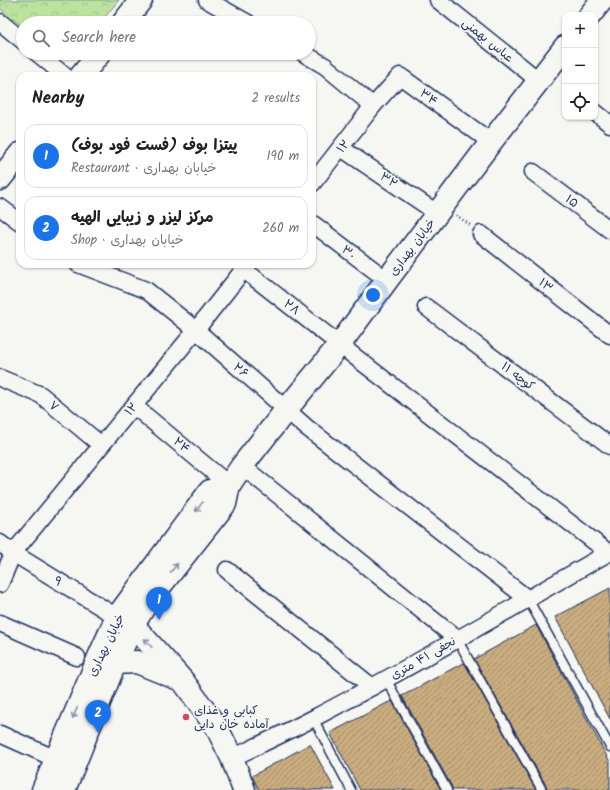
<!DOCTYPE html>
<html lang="en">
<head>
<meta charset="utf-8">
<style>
	body { margin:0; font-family:Kalam,"Playpen Sans Arabic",sans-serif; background:#f2f2f2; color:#202124 }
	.controls { position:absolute; right:12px; top:12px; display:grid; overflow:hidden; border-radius:8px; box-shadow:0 1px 3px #0004 }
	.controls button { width:36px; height:36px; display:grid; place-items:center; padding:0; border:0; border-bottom:1px solid #e0e0e0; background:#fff; color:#202124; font:20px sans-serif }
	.you { position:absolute; left:373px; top:295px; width:14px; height:14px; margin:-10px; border:3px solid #fff; border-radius:50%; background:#1a73e8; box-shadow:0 0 0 6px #1a73e833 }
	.badge { display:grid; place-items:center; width:26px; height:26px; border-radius:50%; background:#1a73e8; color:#fff; font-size:13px; font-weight:700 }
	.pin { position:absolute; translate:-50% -33px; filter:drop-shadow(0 1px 2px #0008) }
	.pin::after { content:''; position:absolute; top:21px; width:14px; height:12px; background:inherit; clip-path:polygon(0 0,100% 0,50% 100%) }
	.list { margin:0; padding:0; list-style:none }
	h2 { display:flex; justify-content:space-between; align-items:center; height:52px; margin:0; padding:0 16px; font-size:17px }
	h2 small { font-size:13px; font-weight:400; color:#757577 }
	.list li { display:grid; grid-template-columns:26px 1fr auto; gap:12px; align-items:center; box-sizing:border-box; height:64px; margin:0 8px 8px; padding:0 8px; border:1px solid #e0e0e0; border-radius:12px }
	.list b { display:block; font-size:15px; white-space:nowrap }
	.list p { margin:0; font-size:13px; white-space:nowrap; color:#757577 }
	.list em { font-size:13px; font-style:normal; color:#757577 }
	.icon { flex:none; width:22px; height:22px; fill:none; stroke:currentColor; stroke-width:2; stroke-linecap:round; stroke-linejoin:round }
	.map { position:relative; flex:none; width:610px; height:790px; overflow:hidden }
	.search { position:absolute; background:#fff; box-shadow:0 1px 3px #0004; left:16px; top:16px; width:300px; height:44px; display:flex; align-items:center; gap:10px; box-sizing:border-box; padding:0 14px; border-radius:22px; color:#757577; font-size:15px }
	.panel { position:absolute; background:#fff; box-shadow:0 1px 3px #0004; left:16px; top:72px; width:300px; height:196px; border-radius:12px }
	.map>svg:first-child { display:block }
	.park { fill:url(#park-crowns); stroke:#6b897e }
	.building { fill:url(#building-hatch); stroke:#1b2f5e }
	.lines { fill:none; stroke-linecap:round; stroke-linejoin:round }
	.lane-casing { stroke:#1b2f5e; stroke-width:11 }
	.street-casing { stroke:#1b2f5e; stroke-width:19 }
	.secondary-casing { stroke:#1b2f5e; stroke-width:25 }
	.path { stroke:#1b2f5e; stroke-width:2.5; stroke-dasharray:1 3; stroke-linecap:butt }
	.lane { stroke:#f6f6f2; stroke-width:8 }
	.street { stroke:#f6f6f2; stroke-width:16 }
	.secondary { stroke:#f6f6f2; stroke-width:22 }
	.oneway { stroke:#8892a8 }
	.poi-dot { fill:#d1495b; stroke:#f6f6f2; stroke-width:1.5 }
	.labels { text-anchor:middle; stroke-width:3.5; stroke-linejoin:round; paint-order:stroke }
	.street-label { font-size:12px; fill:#1b2f5e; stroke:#f6f6f2 }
	.poi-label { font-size:12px; fill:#1b2f5e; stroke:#f6f6f2; text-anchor:start }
</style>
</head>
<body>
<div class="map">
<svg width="610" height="790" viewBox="0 0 610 790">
	<defs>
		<pattern id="park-crowns" width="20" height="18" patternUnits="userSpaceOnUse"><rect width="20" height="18" fill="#bbe39e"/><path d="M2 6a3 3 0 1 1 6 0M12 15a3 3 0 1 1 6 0" fill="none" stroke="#a0c38a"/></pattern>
		<pattern id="building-hatch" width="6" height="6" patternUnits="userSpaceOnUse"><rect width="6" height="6" fill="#caad7f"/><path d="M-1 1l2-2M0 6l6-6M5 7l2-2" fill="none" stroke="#a38d6b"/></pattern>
	</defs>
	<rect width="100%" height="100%" fill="#f6f6f2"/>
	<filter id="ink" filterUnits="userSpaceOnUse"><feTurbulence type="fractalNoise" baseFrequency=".025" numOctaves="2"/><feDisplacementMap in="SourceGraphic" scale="8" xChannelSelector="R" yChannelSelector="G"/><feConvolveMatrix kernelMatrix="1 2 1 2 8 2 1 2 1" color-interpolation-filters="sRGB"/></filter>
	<g filter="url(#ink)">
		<polygon class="park" points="0,0 119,0 100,23 23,23 23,27 13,19 10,20 5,13 0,8"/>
		<g class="building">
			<polygon points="610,588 610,719 555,617"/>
			<polygon points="536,625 610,762 610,790 547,790 547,787 474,659"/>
			<polygon points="463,663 465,664 536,790 452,790 452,787 402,696"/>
			<polygon points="392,701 441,790 360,790 330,733 389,702 389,703"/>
			<polygon points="310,744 335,790 259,790 252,776"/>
		</g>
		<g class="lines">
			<g class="lane-casing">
				<g id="lane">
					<polyline points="528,599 610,747"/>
					<polyline points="457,639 542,790"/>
					<polyline points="386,679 447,790"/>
					<polyline points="313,718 351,790"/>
				</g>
			</g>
			<g class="street-casing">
				<g id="street">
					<polyline points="207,0 248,23"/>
					<polyline points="438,0 538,80"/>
					<polyline points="0,22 23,41"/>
					<polyline points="37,53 65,76"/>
					<polyline points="303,53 325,66 373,106"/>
					<polyline points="595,112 610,124"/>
					<polyline points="341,148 437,213"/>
					<polyline points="533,172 610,230"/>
					<polyline points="312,184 373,106 400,76 491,142"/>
					<polyline points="0,207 20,222"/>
					<polyline points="312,223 387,280"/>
					<polyline points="481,234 610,335"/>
					<polyline points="78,264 146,290 196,330 306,427 528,599"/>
					<polyline points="243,269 363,363 609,553"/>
					<polyline points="426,307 610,446"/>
					<polyline points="0,378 41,395 101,445"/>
					<polyline points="134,406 229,485"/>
					<polyline points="242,466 457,639"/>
					<polyline points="0,543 13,553 117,617"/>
					<polyline points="227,570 372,687"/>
					<polyline points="0,584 13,553 196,330 248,264"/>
					<polyline points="0,623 77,657"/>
					<polyline points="0,734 56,759"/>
					<path d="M232,758C259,745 287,732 314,718C414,666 511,608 610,552"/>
				</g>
			</g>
			<g class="secondary-casing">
				<g id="secondary">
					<polyline points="590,15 602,0"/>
					<polyline points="123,23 141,0"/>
					<polyline points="81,76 100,53"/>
					<polyline points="0,179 20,154"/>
					<polyline points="122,620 133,625 183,681 217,728 232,758 244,790"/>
					<polyline points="103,658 115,663 137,662 176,678"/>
					<polyline points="43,790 99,657 117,617 210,491 229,485"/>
					<polyline points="64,790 115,663 133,625 146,604 225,504 229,485 242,466 286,410 340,344 387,280 491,142 565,47"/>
				</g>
			</g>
			<polyline class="path" points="456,215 470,225"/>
			<use href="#lane" class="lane"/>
			<use href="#street" class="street"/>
			<use href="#secondary" class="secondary"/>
		</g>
		<defs><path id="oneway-shaft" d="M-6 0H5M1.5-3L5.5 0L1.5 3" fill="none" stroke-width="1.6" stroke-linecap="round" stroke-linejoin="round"/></defs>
		<g class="oneway">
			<use href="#oneway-shaft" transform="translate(199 507) rotate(126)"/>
			<use href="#oneway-shaft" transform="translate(174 568) rotate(-52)"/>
			<use href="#oneway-shaft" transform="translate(148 643) rotate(-132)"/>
			<use href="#oneway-shaft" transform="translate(75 713) rotate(113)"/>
		</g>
	</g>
	<circle class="poi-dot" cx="186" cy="717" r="4"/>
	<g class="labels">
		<g class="street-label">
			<text transform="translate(488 40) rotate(39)" y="4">عباس بهمنی</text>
			<text transform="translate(429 97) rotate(36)" y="4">۳۴</text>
			<text transform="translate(343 146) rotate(-52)" y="4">۱۲</text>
			<text transform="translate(389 180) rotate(34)" y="4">۳۲</text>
			<text transform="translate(572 201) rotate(37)" y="4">۱۵</text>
			<text transform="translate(412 247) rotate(-53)" y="4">خیابان بهداری</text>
			<text transform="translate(349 252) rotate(37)" y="4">۳۰</text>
			<text transform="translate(546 285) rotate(38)" y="4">۱۳</text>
			<text transform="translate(292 307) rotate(38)" y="4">۲۸</text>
			<text transform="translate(241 370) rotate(41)" y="4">۲۶</text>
			<text transform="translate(518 376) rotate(37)" y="4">کوچه ۱۱</text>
			<text transform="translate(54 406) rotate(40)" y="4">۷</text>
			<text transform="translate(131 409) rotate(-50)" y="4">۱۲</text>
			<text transform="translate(182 445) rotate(40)" y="4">۲۴</text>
			<text transform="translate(58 581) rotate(32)" y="4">۹</text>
			<text transform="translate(106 645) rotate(-64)" y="4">خیابان بهداری</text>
			<text transform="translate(423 658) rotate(-30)" y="4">نجفی ۴۱ متری</text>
		</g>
		<g class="poi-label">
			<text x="194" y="714">کبابی و غذای<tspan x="194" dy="14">آماده خان دایی</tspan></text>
		</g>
	</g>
</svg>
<div class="controls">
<button>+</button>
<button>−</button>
<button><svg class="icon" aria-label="locate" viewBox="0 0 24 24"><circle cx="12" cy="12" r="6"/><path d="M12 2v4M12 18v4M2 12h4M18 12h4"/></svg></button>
</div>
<div class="you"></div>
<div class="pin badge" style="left:159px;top:620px">1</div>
<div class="pin badge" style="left:98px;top:733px">2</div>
<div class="search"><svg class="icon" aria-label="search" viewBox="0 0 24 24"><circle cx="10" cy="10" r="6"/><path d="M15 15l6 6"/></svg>Search here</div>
<section class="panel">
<h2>Nearby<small>2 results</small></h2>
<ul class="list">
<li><span class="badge">1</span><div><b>پیتزا بوف (فست فود بوف)</b><p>Restaurant · خیابان بهداری</p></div><em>190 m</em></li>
<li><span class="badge">2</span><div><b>مرکز لیزر و زیبایی الهیه</b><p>Shop · خیابان بهداری</p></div><em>260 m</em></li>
</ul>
</section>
</div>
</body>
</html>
